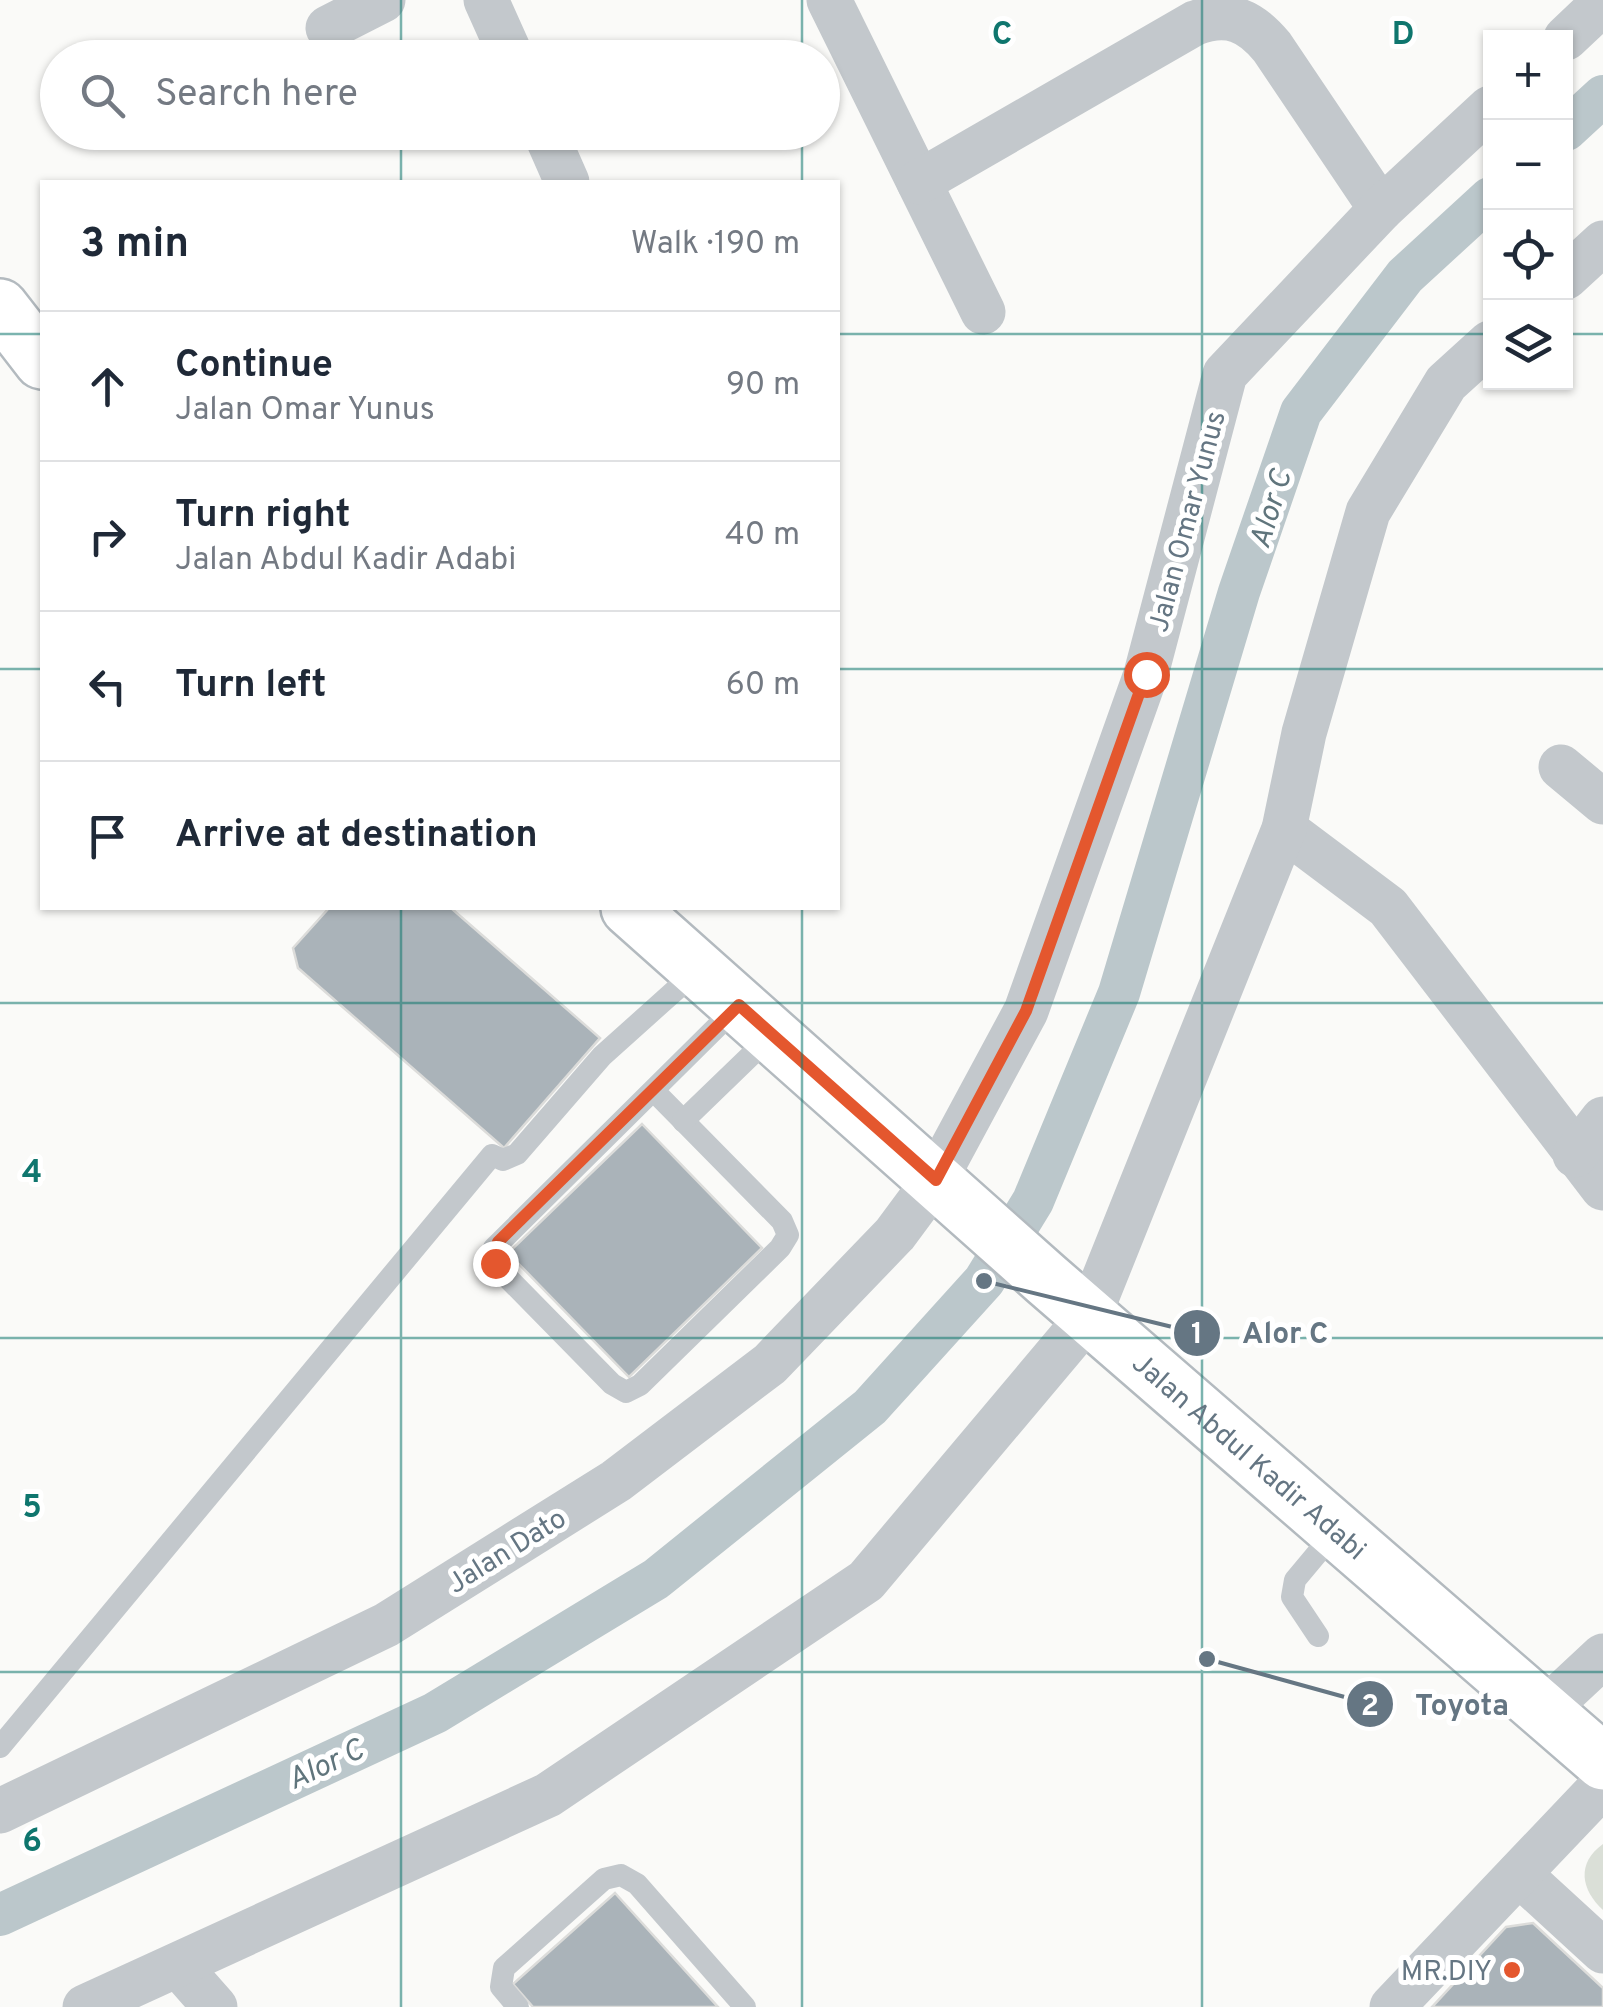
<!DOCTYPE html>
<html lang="en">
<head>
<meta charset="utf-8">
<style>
	body { margin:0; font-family:Overpass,sans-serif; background:#f2f2f3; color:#1f2937 }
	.controls { position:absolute; right:30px; top:30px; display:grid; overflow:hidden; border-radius:0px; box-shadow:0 2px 8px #0004 }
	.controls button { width:90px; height:90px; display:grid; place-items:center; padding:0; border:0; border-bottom:2px solid #e0e1e3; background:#fff; color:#1f2937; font:50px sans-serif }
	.stop { position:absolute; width:30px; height:30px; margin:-22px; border:8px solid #e4572e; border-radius:50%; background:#fff }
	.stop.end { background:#e4572e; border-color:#fff; box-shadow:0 2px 10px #0008 }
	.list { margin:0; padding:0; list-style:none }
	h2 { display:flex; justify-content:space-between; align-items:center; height:130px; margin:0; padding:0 40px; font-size:42px }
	h2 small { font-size:32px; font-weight:400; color:#747a83 }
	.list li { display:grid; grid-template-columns:65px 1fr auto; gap:30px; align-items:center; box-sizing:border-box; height:150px; padding:0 40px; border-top:2px solid #e0e1e3 }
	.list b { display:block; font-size:38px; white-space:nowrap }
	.list p { margin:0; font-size:32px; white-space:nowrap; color:#747a83 }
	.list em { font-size:32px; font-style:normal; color:#747a83 }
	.icon { flex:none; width:55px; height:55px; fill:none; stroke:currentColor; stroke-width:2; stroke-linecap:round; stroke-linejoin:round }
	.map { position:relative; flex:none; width:1603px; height:2007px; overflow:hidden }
	.search { position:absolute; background:#fff; box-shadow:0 2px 8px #0004; left:40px; top:40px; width:800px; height:110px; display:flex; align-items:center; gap:25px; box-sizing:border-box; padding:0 35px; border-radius:55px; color:#747a83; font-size:38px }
	.panel { position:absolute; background:#fff; box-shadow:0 2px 8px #0004; left:40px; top:180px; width:800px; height:730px; border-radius:0px }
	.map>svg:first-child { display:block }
	.green { fill:#dadfd7 }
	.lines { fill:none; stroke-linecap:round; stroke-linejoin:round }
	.canal { stroke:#bbc7cb; stroke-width:42 }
	.building { fill:#aab3b9; stroke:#dcdcda; stroke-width:2.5 }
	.secondary-casing { stroke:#b3babf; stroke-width:60 }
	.service { stroke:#c3c8cc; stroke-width:22 }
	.minor { stroke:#c3c8cc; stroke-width:45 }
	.secondary { stroke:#fff; stroke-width:55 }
	.route { stroke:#e4572e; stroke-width:12 }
	.grid { fill:none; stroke:#0f766e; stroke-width:2.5; stroke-opacity:0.55 }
	.poi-dot { fill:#e4572e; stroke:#fff; stroke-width:4 }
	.labels { text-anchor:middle; stroke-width:10; stroke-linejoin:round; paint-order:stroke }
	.street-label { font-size:28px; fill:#657683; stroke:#fff }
	.poi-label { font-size:28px; fill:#657683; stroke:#fff; text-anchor:end }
	.water-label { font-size:30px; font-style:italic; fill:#60757c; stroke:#fff }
	.grid-label { font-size:32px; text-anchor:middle; font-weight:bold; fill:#0f766e; stroke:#fff; stroke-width:10; stroke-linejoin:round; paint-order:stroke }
	.leader { fill:none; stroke:#657683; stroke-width:4 }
	.callout-dot { fill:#657683; stroke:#fff; stroke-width:4 }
	.mark-label { font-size:30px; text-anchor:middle; font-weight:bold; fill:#fff }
	.callout-label { font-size:30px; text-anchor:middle; font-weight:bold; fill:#657683; stroke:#fff; stroke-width:10; stroke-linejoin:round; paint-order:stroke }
</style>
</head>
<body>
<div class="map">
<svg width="1603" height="2007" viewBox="0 0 1603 2007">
	<rect width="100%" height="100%" fill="#fafaf8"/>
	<path class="green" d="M1603,1844V1910C1581,1890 1576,1863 1603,1844Z"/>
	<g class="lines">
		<g class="canal">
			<polyline points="1566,130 1603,96"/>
			<polyline points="0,1915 435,1713 656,1579 870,1407 984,1281 1033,1201 1119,993 1239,592 1301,412 1405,276 1490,198"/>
		</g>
	</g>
	<g class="building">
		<polygon points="329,908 451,908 600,1038 504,1148 298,968 293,948"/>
		<polygon points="642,1124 762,1248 629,1377 508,1253"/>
		<polygon points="615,1893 718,2007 533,2007 513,1984"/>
		<polygon points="1533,1923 1603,1988 1603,2007 1432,2007 1506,1927"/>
	</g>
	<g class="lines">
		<g class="secondary-casing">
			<g id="secondary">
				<polyline points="0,307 42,361"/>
				<path id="s1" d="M629,908L1046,1279L1603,1762"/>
			</g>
		</g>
		<g class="service">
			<polyline points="654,1091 782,1221 788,1235 780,1248 640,1385 626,1392 612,1384 499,1269 494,1248 739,1005"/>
			<polyline points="683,1121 772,1035"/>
			<polyline points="1318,1636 1292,1597 1295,1580 1336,1531"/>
			<polyline points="0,1747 492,1155 503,1160 517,1154 602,1056 699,969"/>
			<polyline points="518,2007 501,1987 504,1968 604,1879 621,1875 637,1884 745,2007"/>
		</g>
		<g class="minor">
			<polyline points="486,0 512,58"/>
			<polyline points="829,0 983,312"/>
			<polyline points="328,28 383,0"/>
			<polyline points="1566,38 1603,3"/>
			<polyline points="545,132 567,182"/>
			<path d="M919,182L1195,23C1228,11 1250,20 1272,47L1381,209"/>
			<polyline points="1566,277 1603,243"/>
			<polyline points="1561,767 1603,802"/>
			<polyline points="1284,829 1388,907 1603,1188"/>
			<polyline points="1575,1155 1603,1119"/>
			<polyline points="1544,1711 1603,1656"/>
			<polyline points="0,1811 386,1625 616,1481 770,1364 895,1234 935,1180 1026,1011 1146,674 1225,374 1381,209 1490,108"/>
			<polyline points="1519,1874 1603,1951"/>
			<polyline points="178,1965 215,2007"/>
			<polyline points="85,2007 548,1795 866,1581 1089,1316 1284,829 1304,733 1368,512 1446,383 1490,343"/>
			<polyline points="1392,2007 1603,1785"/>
		</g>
		<use href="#secondary" class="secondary"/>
	</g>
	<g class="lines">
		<polyline class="route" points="495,1263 492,1256 498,1242 739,1005 936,1180 1026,1011 1146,674"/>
	</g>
	<path class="grid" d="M401,0V58M802,0V58M1202,0V2007M401,132V182M802,132V182M0,334H42M838,334H1490M1566,334H1603M0,669H42M838,669H1603M401,908V2007M802,908V2007M0,1003H1603M0,1338H1603M0,1672H1603"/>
	<circle class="poi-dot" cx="1512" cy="1970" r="10"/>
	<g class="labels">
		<g class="street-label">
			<text transform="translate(1186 521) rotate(-75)" y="10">Jalan Omar Yunus</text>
			<text dy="10" stroke="none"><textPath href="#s1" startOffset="828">Jalan Abdul Kadir Adabi</textPath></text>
			<text transform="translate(506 1550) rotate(-32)" y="10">Jalan Dato</text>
		</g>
		<g class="poi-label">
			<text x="1492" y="1980">MR.DIY</text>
		</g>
		<g class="water-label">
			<text transform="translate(1270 509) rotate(-73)" y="10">Alor C</text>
			<text transform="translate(325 1764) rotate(-25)" y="10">Alor C</text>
		</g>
	</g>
	<g class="grid-label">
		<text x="1002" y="44">C</text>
		<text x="1403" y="44">D</text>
		<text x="32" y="1182">4</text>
		<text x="32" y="1517">5</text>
		<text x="32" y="1851">6</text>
	</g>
	<path class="leader" d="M984 1281L1197 1333M1207 1659L1370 1704"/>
	<g class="callout-dot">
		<circle cx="984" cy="1281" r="10"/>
		<circle cx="1207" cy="1659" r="10"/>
		<circle cx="1197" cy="1333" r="25"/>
		<circle cx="1370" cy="1704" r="25"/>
	</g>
	<g class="mark-label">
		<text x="1197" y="1343">1</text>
		<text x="1370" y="1715">2</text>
	</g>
	<g class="callout-label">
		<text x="1285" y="1343">Alor C</text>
		<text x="1462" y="1715">Toyota</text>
	</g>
</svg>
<div class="controls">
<button>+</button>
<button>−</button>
<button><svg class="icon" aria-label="locate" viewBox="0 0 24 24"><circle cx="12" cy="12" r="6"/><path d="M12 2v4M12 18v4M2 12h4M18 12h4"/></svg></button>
<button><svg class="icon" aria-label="layers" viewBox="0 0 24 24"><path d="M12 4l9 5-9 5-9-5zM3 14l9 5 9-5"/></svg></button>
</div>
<div class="stop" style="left:1146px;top:674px"></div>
<div class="stop end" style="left:495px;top:1263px"></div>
<div class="search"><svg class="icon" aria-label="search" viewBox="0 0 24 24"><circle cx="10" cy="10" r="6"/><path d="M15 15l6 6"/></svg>Search here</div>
<section class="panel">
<h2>3 min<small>Walk · 190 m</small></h2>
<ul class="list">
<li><svg class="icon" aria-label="ahead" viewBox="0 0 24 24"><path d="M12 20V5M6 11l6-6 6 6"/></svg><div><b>Continue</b><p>Jalan Omar Yunus</p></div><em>90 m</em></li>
<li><svg class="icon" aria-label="right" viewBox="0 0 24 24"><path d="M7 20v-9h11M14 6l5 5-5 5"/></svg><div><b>Turn right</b><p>Jalan Abdul Kadir Adabi</p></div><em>40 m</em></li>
<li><svg class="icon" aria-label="left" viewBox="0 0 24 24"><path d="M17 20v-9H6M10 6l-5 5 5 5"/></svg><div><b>Turn left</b></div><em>60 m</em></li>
<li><svg class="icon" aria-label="arrive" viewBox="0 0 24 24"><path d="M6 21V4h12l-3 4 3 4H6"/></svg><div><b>Arrive at destination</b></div></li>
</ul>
</section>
</div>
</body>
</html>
